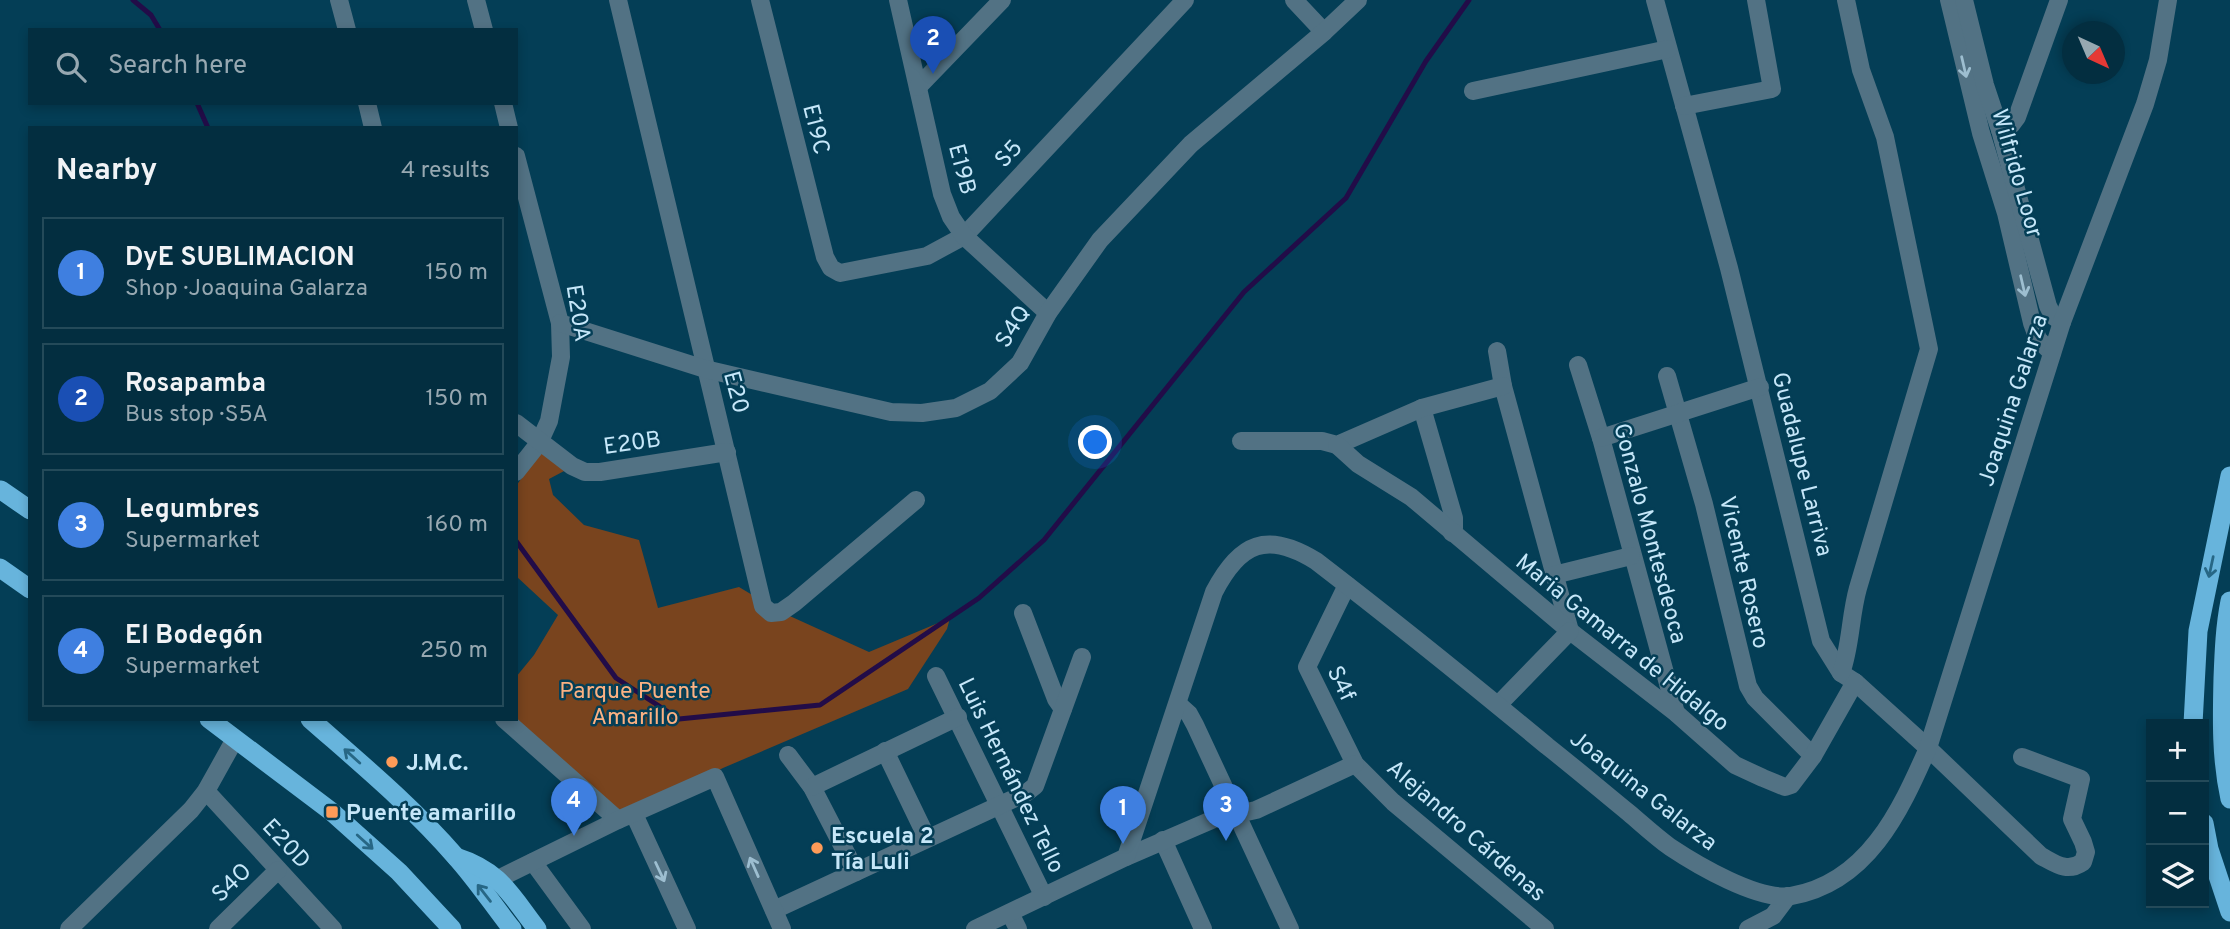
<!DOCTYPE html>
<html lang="en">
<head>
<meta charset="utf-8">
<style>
	body { margin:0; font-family:Overpass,sans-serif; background:#113a4b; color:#f1f3f6 }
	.controls { position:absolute; right:21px; bottom:21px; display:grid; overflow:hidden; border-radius:0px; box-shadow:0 4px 10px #0003 }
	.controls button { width:63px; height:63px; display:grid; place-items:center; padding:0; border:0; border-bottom:2px solid #244a59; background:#032e40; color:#f1f3f6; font:35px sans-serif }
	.compass { position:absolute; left:2062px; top:21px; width:63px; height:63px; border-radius:50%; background:#032e40; box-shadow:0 4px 10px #0003; rotate:136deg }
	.you { position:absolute; left:1096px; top:443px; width:24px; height:24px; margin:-18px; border:5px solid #fff; border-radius:50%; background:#1a73e8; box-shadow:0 0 0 10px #1a73e833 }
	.badge { display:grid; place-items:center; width:46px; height:46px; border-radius:50%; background:#fe9b58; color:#fff; font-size:23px; font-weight:700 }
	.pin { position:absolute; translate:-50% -58px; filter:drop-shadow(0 2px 4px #0008) }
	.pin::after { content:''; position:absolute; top:37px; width:24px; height:21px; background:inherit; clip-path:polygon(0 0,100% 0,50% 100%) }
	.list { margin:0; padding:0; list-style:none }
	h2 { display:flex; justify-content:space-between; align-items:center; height:91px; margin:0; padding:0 28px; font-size:30px }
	h2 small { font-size:23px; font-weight:400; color:#97a8b1 }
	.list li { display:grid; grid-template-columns:46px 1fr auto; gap:21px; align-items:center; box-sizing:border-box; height:112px; margin:0 14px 14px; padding:0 14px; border:2px solid #244a59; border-radius:0px }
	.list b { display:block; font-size:26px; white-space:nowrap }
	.list p { margin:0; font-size:23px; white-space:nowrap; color:#97a8b1 }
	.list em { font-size:23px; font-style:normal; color:#97a8b1 }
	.icon { flex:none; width:38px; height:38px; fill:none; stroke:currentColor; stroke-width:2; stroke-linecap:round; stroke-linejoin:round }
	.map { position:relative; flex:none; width:2230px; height:929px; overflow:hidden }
	.search { position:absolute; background:#032e40; box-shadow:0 4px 10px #0003; left:28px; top:28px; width:490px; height:77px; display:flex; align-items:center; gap:18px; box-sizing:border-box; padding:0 24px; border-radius:0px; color:#97a8b1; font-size:26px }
	.panel { position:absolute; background:#032e40; box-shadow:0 4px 10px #0003; left:28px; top:126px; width:490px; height:595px; border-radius:0px }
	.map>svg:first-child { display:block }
	.green { fill:#79441e }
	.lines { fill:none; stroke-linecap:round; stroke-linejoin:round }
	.stream { stroke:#220c48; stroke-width:5 }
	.minor { stroke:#527284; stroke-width:18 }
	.tertiary { stroke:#527284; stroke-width:18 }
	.trunk { stroke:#67b4dc; stroke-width:19 }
	.oneway { stroke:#9dbed0 }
	.oneway2 { stroke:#276785 }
	.poi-dot { fill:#fe9b58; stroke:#043e56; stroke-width:2.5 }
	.labels { text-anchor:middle; stroke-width:5; stroke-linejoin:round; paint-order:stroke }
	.street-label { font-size:23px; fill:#c6e7f9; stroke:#043e56 }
	.park-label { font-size:23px; fill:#fbb182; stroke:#043e56 }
	.poi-label { font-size:23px; font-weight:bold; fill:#c6e7f9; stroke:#043e56; text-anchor:start }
</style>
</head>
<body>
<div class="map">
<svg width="2230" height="929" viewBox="0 0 2230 929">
	<rect width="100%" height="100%" fill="#043e56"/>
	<polygon class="green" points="541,451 566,470 549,479 553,495 584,525 639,540 658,608 739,587 781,612 869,652 950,618 947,629 908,689 723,768 618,820 516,719 516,677 534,655 558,615 516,576 516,486"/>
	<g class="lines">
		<g class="stream">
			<polyline points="133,0 151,15 160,30"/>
			<polyline points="197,103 208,128"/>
			<polyline points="516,541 616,678 679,719 820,705 979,598 1044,540 1244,292 1346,198 1426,61 1469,0"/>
		</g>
		<g class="minor">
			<polyline points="339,0 347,30"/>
			<polyline points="476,0 484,30"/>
			<polyline points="618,0 763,606 771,613 781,612 794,603 916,500"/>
			<polyline points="760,0 825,257 831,268 840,273 927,256 964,236 1185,0"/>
			<polyline points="898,0 942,194 951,217 964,236 1048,313"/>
			<polyline points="1294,0 1324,32"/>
			<path d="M1655,0L1729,268L1821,641L1841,673L1855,682L1928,748L2041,856C2056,864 2067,873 2083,862L2086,852L2083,842L2072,819L2081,779L2022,757"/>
			<polyline points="1949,0 1981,133 2006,213 2032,323 2038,339 2052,353"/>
			<polyline points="1964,0 1985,85 2000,130 2048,306 2053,316 2062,322"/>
			<polyline points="918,87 1002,0"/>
			<polyline points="1473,91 1668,49"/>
			<polyline points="367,103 373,128"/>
			<polyline points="503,103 509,128"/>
			<polyline points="1684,106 1772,89 1756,0"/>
			<polyline points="2000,130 2011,125 2017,117 2059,0"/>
			<polyline points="516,156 560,323 561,357 549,421 539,443 516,472"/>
			<polyline points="560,323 705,369 891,412 922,413 956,408 990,391 1020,363 1048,313 1100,240 1191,144 1324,32 1358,0"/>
			<polyline points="1497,351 1503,386 1570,631"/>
			<polyline points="1578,365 1601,438 1676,713"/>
			<polyline points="1667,376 1704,504 1748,686 1755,698 1813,756"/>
			<polyline points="1422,408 1454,518 1454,528 1452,533"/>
			<polyline points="516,423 572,466 585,472 600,472 727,452"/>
			<polyline points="1601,438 1760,387"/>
			<polyline points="1241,441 1322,441 1337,445 1422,408 1503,386"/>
			<polyline points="1337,445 1358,464 1411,497 1570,631 1676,713 1735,765 1763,778 1785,787 1791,785 1813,756 1855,682"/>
			<polyline points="1554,575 1631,556"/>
			<polyline points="1347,585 1307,667 1355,764 1393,802 1545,929"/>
			<polyline points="1023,613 1056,699 1063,709"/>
			<path d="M1841,673C1851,646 1850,616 1858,588L1929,349L1885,137L1861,70L1846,0"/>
			<polyline points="936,676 1044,897"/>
			<polyline points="1179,705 1189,714 1195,725 1290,929"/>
			<polyline points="1498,705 1570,631"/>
			<polyline points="504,719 618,820"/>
			<polyline points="885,751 927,838"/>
			<polyline points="788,755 812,787 856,872"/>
			<polyline points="812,787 958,717"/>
			<polyline points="206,791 333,929"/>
			<polyline points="1163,840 1203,929"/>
			<polyline points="1126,857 1214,819 1256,810 1355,764"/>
			<polyline points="533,862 582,929"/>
			<polyline points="774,910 1026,793 1035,786 1082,657"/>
			<polyline points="1010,913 1018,929"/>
			<polyline points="69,929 191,810 206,791 235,739"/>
			<polyline points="218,929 278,870"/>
			<polyline points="1748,929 1773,916 1788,896"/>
		</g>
		<g class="tertiary">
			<polyline points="634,814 687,929"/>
			<polyline points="498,879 618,820 715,777 782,929"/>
			<path d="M975,929L1126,857L1214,592C1240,542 1267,531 1316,561C1394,621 1471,683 1547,746C1575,768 1602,791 1629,813C1642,824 1656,837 1670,847C1697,865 1758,901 1791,896C1867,883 1900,812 1928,748L2062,322L2145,104L2158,60L2168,0"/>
		</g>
		<g class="trunk">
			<polyline points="1,490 30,510"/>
			<polyline points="0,568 30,589"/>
			<path d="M2230,601C2225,626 2224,652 2223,678C2222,719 2221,758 2230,799"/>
			<polyline points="209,719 332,812 399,872 452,929"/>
			<path d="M310,719C360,763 412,806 456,857C476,879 493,905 512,929"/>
			<polyline points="2193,724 2198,631 2230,476"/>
			<polyline points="2204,823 2209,849 2230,912"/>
			<path d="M456,857C500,871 510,894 537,929"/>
		</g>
	</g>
	<defs><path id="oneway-shaft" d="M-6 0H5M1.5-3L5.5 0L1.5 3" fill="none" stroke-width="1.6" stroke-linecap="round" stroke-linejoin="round" transform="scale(1.75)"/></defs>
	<g class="oneway">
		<use href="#oneway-shaft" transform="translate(1964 67) rotate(77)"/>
		<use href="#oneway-shaft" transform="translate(2023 286) rotate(77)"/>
		<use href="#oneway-shaft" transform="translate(754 867) rotate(-114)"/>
		<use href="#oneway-shaft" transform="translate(660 872) rotate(65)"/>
	</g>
	<g class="oneway2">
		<use href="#oneway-shaft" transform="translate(2211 567) rotate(102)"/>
		<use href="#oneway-shaft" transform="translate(352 756) rotate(-138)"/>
		<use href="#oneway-shaft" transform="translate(365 842) rotate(42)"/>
		<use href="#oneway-shaft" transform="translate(484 893) rotate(-128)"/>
	</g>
	<g class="poi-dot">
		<circle cx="392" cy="762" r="7"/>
		<rect x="325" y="805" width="14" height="14" rx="3.5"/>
		<circle cx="817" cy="848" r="7"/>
	</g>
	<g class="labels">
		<g class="street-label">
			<text transform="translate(817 129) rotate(76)" y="8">E19C</text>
			<text transform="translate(1008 153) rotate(-47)" y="8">S5</text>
			<text transform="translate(963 169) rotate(75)" y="8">E19B</text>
			<text transform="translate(2018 173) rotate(74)" y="8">Wilfrido Loor</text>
			<text transform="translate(579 313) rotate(81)" y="8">E20A</text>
			<text transform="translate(1012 326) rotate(-58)" y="8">S4Q</text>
			<text transform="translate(737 392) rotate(75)" y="8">E20</text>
			<text transform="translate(2012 400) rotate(-72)" y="8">Joaquina Galarza</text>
			<text transform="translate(632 442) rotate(-8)" y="8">E20B</text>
			<text transform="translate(1803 464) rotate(76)" y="8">Guadalupe Larriva</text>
			<text transform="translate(1651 533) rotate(75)" y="8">Gonzalo Montesdeoca</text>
			<text transform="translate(1745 572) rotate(77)" y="8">Vicente Rosero</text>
			<text transform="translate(1623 642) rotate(39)" y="8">Maria Gamarra de Hidalgo</text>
			<text transform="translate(1342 683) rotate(64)" y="8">S4f</text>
			<text transform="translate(1012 775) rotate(64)" y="8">Luis Hernández Tello</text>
			<text transform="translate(1644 790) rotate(38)" y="8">Joaquina Galarza</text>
			<text transform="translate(1467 830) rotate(41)" y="8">Alejandro Cárdenas</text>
			<text transform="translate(287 843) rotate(47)" y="8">E20D</text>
			<text transform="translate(231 882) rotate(-44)" y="8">S4O</text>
		</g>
		<g class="park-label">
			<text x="635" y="698">Parque Puente<tspan x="635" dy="26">Amarillo</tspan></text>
		</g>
		<g class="poi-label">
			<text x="406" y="770">J.M.C.</text>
			<text x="346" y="820">Puente amarillo</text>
			<text x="831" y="843">Escuela 2<tspan x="831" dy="26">Tía Luli</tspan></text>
		</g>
	</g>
</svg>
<div class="controls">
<button>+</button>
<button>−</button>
<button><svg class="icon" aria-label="layers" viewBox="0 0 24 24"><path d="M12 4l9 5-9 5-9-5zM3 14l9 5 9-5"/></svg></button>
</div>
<svg class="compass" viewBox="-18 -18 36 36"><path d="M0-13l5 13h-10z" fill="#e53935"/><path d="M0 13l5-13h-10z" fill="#97a8b1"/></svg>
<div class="you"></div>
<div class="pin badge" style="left:1123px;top:844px;background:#3f7fe0">1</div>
<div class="pin badge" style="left:933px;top:74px;background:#1a4fb4">2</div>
<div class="pin badge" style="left:1226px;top:841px;background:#3f7fe0">3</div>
<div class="pin badge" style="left:574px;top:836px;background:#3f7fe0">4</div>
<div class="search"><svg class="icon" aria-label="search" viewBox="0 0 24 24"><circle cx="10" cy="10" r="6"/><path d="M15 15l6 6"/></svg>Search here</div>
<section class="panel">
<h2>Nearby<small>4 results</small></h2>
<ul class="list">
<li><span class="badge" style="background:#3f7fe0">1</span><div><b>DyE SUBLIMACION</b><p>Shop · Joaquina Galarza</p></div><em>150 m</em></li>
<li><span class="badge" style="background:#1a4fb4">2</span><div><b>Rosapamba</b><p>Bus stop · S5A</p></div><em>150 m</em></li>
<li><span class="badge" style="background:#3f7fe0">3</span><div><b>Legumbres</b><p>Supermarket</p></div><em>160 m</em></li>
<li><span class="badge" style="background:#3f7fe0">4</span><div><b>El Bodegón</b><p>Supermarket</p></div><em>250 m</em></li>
</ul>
</section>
</div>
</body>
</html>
